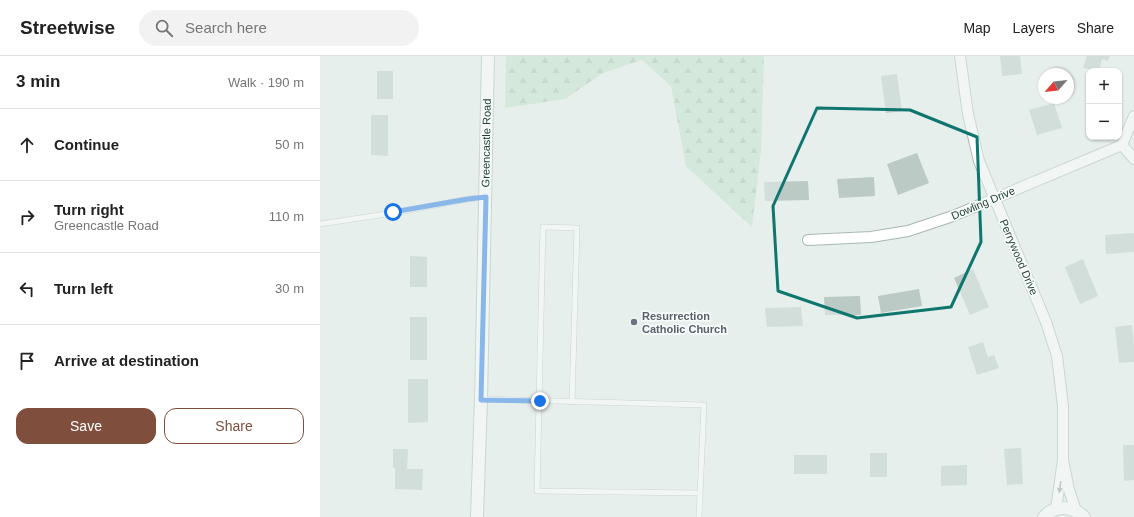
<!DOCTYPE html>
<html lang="en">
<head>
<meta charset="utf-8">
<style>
	body { margin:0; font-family:Arial,sans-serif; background:#f2f2f2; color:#222 }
	.controls { position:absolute; right:12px; top:12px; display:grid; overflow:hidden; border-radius:8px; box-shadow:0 1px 3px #0004 }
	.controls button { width:36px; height:36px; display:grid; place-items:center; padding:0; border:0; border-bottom:1px solid #e0e0e0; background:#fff; color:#222; font:20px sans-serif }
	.compass { position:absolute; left:718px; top:12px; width:36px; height:36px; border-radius:50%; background:#fff; box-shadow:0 1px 3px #0004; rotate:242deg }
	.stop { position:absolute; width:12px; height:12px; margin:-9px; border:3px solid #1a73e8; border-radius:50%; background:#fff }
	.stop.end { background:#1a73e8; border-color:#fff; box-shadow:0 1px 4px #0008 }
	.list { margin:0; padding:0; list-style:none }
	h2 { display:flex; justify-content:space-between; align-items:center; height:52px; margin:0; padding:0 16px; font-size:17px }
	h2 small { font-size:13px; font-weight:400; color:#767676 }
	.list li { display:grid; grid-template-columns:26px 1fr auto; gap:12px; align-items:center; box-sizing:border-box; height:72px; padding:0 16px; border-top:1px solid #e0e0e0 }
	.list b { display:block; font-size:15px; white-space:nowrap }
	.list p { margin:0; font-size:13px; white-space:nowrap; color:#767676 }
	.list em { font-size:13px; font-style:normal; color:#767676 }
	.actions { display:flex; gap:8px; padding:12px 16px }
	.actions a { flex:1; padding:9px 0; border:1px solid #804e3d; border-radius:12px; text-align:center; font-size:14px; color:#804e3d }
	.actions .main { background:#804e3d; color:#fff }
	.icon { flex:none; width:22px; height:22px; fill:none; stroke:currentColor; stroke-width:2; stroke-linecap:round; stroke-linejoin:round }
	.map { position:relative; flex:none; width:814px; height:461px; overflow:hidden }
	header { display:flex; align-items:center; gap:24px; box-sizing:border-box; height:56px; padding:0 20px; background:#fff; border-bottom:1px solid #e0e0e0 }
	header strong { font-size:19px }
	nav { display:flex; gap:22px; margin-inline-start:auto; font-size:14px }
	.search { width:280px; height:36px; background:#f2f2f2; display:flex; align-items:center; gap:10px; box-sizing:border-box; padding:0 14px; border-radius:22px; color:#767676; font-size:15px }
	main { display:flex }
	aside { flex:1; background:#fff }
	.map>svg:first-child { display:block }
	.forest { fill:url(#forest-firs) }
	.building { fill:#bbcac4 }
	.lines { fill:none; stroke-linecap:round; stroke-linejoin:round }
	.lane-casing { stroke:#a8b8b2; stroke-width:6 }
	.street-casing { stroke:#a8b8b2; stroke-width:12 }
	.secondary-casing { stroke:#a4bbb3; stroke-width:14 }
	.lane { stroke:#fff; stroke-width:5 }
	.street { stroke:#fff; stroke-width:10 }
	.secondary { stroke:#fff; stroke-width:12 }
	.oneway { fill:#92a09c }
	.route { stroke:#1a73e8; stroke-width:5 }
	.marked { fill:none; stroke:#0f766e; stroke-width:3; stroke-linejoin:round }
	.worship-dot { fill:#6b7280; stroke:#f7fbf9; stroke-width:1.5 }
	.labels { text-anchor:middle; stroke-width:3.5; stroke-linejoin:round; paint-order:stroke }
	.street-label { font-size:11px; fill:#24423a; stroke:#f7fbf9 }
	.worship-label { font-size:11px; font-weight:bold; fill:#5b616d; stroke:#f7fbf9; text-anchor:start }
</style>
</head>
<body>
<header>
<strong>Streetwise</strong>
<div class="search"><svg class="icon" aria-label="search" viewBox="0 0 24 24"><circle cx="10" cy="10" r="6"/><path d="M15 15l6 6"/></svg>Search here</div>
<nav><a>Map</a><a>Layers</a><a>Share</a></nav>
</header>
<main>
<aside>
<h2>3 min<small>Walk · 190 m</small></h2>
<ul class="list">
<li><svg class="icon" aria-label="ahead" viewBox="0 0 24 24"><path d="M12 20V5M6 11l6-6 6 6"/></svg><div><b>Continue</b></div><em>50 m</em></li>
<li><svg class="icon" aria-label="right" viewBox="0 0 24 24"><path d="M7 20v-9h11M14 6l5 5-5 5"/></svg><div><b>Turn right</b><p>Greencastle Road</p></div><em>110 m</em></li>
<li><svg class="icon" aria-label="left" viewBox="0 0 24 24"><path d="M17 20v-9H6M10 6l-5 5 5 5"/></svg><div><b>Turn left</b></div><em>30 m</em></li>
<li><svg class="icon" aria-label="arrive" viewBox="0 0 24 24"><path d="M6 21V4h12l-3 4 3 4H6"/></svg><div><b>Arrive at destination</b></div></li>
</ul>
<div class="actions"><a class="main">Save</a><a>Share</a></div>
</aside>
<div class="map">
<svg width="814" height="461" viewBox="0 0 814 461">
	<defs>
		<pattern id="forest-firs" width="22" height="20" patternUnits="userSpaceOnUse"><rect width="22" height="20" fill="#bfe0c8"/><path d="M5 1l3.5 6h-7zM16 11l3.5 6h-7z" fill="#a4c1ad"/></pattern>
	</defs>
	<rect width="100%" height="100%" fill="#e6efeb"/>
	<polygon class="forest" points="186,0 444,0 441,95 432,171 366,110 351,30 322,4 283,17 245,43 185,52"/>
	<g class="building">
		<polygon points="680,0 700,0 702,18 682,20"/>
		<polygon points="767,0 790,0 788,5 782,3 779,15 763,12"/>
		<rect x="57" y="15" width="16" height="28"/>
		<polygon points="577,18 582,55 566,57 561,20"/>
		<polygon points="734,47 742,72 717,79 709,54"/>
		<polygon points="51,59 68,59 68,100 51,99"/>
		<polygon points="597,97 609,127 578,139 567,108"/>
		<polygon points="554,121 555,140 519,142 517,123"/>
		<polygon points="488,125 489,144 445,145 444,126"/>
		<polygon points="814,177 814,196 786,198 785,179"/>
		<polygon points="90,200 107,201 107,231 90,231"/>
		<polygon points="763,203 778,240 760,248 745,211"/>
		<polygon points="653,213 669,251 650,259 634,222"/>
		<polygon points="599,233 602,250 561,257 558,240"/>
		<polygon points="540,240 541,259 505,259 504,241"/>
		<polygon points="481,251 483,270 447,271 445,252"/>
		<rect x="90" y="261" width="17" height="43"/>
		<polygon points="812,269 814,289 814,306 799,307 795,271"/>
		<polygon points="663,286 668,301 674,299 679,312 657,319 648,291"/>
		<polygon points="88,323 108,323 108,366 88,367"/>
		<polygon points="803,389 814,389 814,424 804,425"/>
		<polygon points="701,392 703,428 687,429 684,393"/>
		<polygon points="73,393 88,393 87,413 103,413 102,434 75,433 75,412 73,412"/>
		<rect x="550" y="397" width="17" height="24"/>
		<rect x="474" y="399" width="33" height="19"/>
		<polygon points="647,409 647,429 621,430 621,410"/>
	</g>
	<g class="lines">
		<g class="lane-casing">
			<g id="lane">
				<polyline points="0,168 73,157 148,143 165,141"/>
				<polyline points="161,343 384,349 379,461"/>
				<polyline points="252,346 257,172 223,171 217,435 380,437"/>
			</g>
		</g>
		<g class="street-casing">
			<g id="street">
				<polyline points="640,0 648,58 659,105 726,266 737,300 743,350 743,404"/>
				<polyline points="802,89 814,103"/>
				<polyline points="488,184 551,181 588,175 633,160 802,89 814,60"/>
				<polyline points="736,453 743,404 749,434 756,455"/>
			</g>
		</g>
		<g class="secondary-casing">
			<g id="secondary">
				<polyline points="157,461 161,343 168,0"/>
				<path d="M724,461C736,448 752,450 764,461"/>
			</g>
		</g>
		<use href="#lane" class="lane"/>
		<use href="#street" class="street"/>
		<use href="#secondary" class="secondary"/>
	</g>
	<defs><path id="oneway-solid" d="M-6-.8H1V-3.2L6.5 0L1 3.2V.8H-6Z"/></defs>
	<use class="oneway" href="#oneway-solid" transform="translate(740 431) rotate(98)"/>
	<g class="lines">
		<polyline class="route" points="73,156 148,143 166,141 161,344 220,345"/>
	</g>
	<path d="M0 0H814V461H0ZM497,52L590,54L657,81L661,186L631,251L537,262L458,235L453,150Z" fill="#e6efeb" fill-opacity=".55" fill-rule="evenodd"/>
	<path class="marked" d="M497,52L590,54L657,81L661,186L631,251L537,262L458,235L453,150Z"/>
	<circle class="worship-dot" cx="314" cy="266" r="4"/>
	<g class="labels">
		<g class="street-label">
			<text transform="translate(166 87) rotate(-89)" y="4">Greencastle Road</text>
			<text transform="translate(663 147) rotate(-23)" y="4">Dowling Drive</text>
			<text transform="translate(699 201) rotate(67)" y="4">Perrywood Drive</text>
		</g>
		<g class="worship-label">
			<text x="322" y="264">Resurrection<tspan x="322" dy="13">Catholic Church</tspan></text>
		</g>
	</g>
</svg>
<div class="controls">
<button>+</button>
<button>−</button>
</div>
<svg class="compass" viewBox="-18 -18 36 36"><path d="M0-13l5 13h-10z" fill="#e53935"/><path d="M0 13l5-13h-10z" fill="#767676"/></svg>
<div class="stop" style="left:73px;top:156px"></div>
<div class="stop end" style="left:220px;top:345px"></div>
</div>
</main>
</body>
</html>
